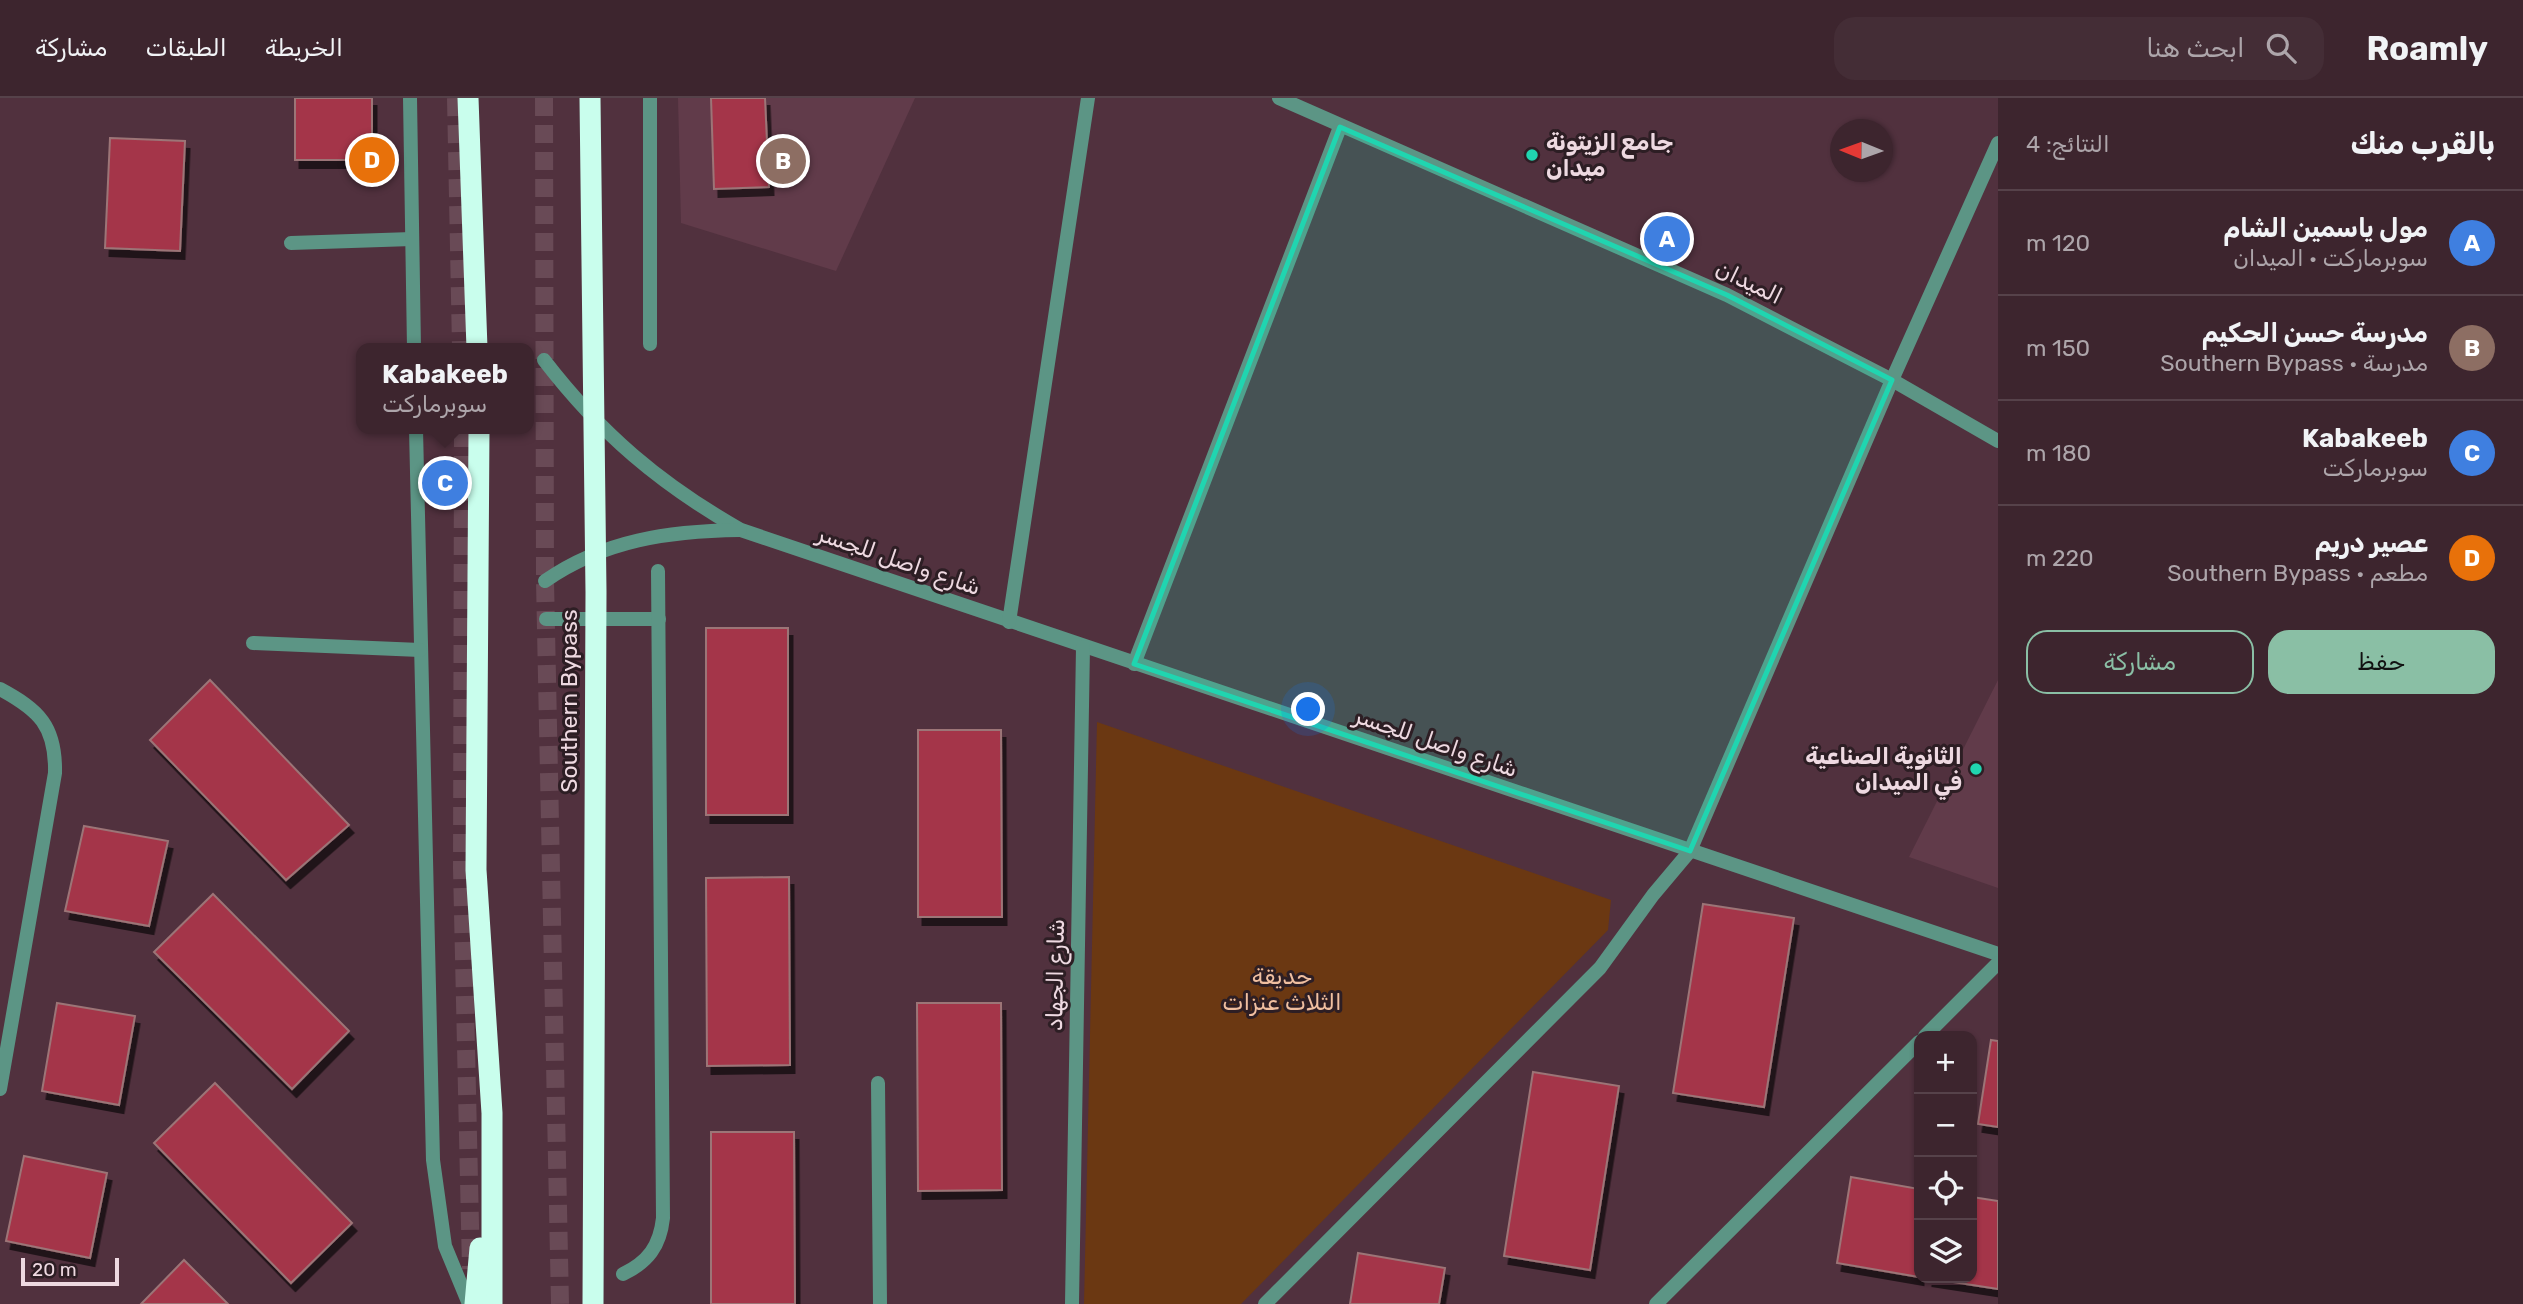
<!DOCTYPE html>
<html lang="ar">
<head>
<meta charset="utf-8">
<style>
	body { margin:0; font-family:Rubik,Cairo,sans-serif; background:#442d36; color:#f1f3f6; direction:rtl }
	.controls { position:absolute; right:21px; bottom:21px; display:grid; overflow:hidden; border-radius:14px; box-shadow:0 2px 5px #0004 }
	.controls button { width:63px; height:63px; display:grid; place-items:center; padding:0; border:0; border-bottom:2px solid #56424a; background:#3d252e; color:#f1f3f6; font:35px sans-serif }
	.compass { position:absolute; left:1830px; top:21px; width:63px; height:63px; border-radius:50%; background:#3d252e; box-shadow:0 2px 5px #0004; rotate:271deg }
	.scale { position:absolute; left:21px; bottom:18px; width:98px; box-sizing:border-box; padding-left:7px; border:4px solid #eed9e1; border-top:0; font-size:19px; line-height:24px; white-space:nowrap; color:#eed9e1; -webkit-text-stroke:5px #2d1e24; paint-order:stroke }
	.you { position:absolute; left:1309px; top:612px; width:24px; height:24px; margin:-18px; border:5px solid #fff; border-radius:50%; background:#1a73e8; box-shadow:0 0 0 10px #1a73e833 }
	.badge { display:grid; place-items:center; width:46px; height:46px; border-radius:50%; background:#8abfa5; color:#fff; font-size:23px; font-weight:700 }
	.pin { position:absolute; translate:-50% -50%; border:4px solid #fff; box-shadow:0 2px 7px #0006 }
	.popup { position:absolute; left:356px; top:245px; width:178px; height:91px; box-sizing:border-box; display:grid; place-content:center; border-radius:14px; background:#3d252e; filter:drop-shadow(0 2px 5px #0005); font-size:23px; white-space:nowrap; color:#ada5aa }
	.popup b { font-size:26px; color:#f1f3f6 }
	.popup::after { content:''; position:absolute; left:50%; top:100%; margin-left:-14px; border:14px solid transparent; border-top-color:#3d252e }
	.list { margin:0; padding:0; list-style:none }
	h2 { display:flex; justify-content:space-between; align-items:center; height:91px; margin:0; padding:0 28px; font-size:30px }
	h2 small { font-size:23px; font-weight:400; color:#ada5aa }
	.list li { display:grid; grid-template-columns:46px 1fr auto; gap:21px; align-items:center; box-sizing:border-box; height:105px; padding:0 28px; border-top:2px solid #56424a }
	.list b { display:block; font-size:26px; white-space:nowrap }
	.list p { margin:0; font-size:23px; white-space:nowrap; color:#ada5aa }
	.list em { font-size:23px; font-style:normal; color:#ada5aa }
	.actions { display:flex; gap:14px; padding:21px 28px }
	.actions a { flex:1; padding:16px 0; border:2px solid #8abfa5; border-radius:21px; text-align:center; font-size:24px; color:#8abfa5 }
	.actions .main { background:#8abfa5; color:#111 }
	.icon { flex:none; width:38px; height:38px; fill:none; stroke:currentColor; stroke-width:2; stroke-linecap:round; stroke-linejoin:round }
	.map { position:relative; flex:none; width:1998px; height:1206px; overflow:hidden; direction:ltr }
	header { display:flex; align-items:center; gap:42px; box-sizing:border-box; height:98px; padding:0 35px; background:#3d252e; border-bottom:2px solid #56424a }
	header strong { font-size:33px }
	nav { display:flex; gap:38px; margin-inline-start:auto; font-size:24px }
	.search { width:490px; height:63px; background:#442d36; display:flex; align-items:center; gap:18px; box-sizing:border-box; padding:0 24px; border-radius:21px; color:#ada5aa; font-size:26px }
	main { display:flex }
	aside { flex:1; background:#3d252e }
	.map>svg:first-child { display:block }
	.built { fill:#613b4a }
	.green { fill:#6b3812 }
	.building { fill:#a43649; stroke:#9c7477; stroke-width:2; filter:url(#shadow) }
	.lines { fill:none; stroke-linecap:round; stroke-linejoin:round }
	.primary-tunnel { stroke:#694a56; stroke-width:18; stroke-dasharray:18 9; stroke-linecap:butt }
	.service { stroke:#5c9585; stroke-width:14 }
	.minor { stroke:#5c9585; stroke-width:14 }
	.motorway { stroke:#c9feed; stroke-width:21 }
	.marked { fill:#20d5b0; fill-opacity:0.2; stroke:#20d5b0; stroke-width:5; stroke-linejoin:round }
	.poi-dot { fill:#20d5b0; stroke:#2d1e24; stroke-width:2.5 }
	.labels { text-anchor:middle; stroke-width:6; stroke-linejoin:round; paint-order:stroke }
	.poi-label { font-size:23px; font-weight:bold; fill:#eed9e1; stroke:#2d1e24; text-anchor:start }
	.street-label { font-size:23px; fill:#eed9e1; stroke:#2d1e24 }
	.park-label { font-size:23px; fill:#f0bfa0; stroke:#2d1e24 }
</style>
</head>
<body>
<header>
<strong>Roamly</strong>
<div class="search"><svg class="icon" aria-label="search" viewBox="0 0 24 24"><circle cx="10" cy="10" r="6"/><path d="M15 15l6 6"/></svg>ابحث هنا</div>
<nav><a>الخريطة</a><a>الطبقات</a><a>مشاركة</a></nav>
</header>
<main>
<aside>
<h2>بالقرب منك<small>النتائج: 4</small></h2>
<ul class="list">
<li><span class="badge" style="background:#3f7fe0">A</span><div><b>مول ياسمين الشام</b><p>سوبرماركت · الميدان</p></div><em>120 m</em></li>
<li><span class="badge" style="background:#8d6e63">B</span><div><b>مدرسة حسن الحكيم</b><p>مدرسة · Southern Bypass</p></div><em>150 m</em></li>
<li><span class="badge" style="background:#3f7fe0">C</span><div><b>Kabakeeb</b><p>سوبرماركت</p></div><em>180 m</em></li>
<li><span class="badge" style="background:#e8710a">D</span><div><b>عصير دريم</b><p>مطعم · Southern Bypass</p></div><em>220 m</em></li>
</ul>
<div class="actions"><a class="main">حفظ</a><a>مشاركة</a></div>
</aside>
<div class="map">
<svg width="1998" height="1206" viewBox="0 0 1998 1206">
	<defs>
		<filter id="shadow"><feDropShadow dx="4.5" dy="8" stdDeviation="0" flood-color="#0009"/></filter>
	</defs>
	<rect width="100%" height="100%" fill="#51313e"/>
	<g class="built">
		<polygon points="678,0 915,0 836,173 681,125"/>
		<polygon points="1998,582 1998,790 1909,759"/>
	</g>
	<polygon class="green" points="1097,624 1611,802 1608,832 1241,1206 1084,1206"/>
	<g class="building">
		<rect x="295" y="0" width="77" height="62"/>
		<polygon points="711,0 765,0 769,89 714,91"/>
		<polygon points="110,40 185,43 180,153 105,150"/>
		<rect x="706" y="530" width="82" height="187"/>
		<polygon points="210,582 349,727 286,782 150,642"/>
		<polygon points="918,632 1001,632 1002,819 918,819"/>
		<polygon points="84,728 168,743 149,828 65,813"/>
		<polygon points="789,779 790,967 707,968 706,780"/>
		<polygon points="213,796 349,933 292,991 154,854"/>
		<polygon points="1703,806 1794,820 1764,1009 1673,995"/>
		<polygon points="57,905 135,918 119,1007 42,993"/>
		<polygon points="917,905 1001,905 1002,1092 918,1093"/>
		<polygon points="1991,942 1998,943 1998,1029 1978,1026"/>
		<polygon points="1533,974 1619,988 1590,1172 1504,1158"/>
		<polygon points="215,985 352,1125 291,1185 154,1045"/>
		<polygon points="711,1034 794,1034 795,1206 711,1206"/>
		<polygon points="24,1058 107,1075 90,1160 6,1143"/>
		<polygon points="1851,1079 1919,1091 1919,1179 1837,1165"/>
		<polygon points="1972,1099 1998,1103 1998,1191 1927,1180 1972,1180"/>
		<polygon points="1358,1155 1445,1170 1439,1206 1350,1206"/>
		<polygon points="184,1162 228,1206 141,1206"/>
	</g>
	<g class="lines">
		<g class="primary-tunnel">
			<polyline points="456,0 461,250"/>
			<polyline points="544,0 545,483 560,1206"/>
			<polyline points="463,331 462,770 471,1171"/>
		</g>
		<g class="service">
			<polyline points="291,145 412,141"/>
			<polyline points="650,246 650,0"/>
			<polyline points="546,521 659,521"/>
			<polyline points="878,985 880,1206"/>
			<path d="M623,1176C648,1164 660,1148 663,1120L658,473"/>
		</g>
		<g class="minor">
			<polyline points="410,0 414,250"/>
			<polyline points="1279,0 1727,197 1892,282 1998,343"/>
			<path d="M544,262C601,336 660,386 741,432L1998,856"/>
			<polyline points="416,331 433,1062 445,1148 469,1206"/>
			<path d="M545,483C604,442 669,433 740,432"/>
			<polyline points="1009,524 1088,0"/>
			<polyline points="253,545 420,552"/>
			<polyline points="1134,566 1340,29"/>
			<path d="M0,591C39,612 56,628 55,675L0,991"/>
			<polyline points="1925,938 1998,865"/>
			<polyline points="1072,1206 1083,549"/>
			<polyline points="1265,1206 1600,870 1653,797 1690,753 1892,282 1998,45"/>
			<polyline points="1656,1206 1919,944"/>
		</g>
		<g class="motorway">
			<polyline points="468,0 477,250"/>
			<polyline points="590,0 596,494 593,1206"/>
			<polyline points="479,331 476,772 492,1015 492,1206"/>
			<polyline points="475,1206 480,1150"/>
		</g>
	</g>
	<path class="marked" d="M1340,29L1727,197L1892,282L1690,753L1134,566Z"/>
	<g class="poi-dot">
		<circle cx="1532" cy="57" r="7"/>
		<circle cx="1976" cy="671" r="7"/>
	</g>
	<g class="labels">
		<g class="poi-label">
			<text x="1546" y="52">جامع الزيتونة<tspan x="1546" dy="26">ميدان</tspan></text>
			<text x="1962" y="666" text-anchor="end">الثانوية الصناعية<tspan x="1962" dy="26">في الميدان</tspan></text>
		</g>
		<g class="street-label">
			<text transform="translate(1749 184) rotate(26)" y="8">الميدان</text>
			<text transform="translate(899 462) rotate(19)" y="8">شارع واصل للجسر</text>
			<text transform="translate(569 603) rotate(-90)" y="8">Southern Bypass</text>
			<text transform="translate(1436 644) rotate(19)" y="8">شارع واصل للجسر</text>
			<text transform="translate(1055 877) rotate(-89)" y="8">شارع الجهاد</text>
		</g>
		<g class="park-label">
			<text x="1282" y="886">حديقة<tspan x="1282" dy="26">الثلاث عنزات</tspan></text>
		</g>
	</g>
</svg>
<div class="controls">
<button>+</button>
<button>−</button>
<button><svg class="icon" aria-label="locate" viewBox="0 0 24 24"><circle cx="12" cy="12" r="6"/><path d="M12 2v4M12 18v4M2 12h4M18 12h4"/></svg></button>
<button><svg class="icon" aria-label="layers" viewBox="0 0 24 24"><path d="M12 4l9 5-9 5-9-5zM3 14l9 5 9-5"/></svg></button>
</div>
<svg class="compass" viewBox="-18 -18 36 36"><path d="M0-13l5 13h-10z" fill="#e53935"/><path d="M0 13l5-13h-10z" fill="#ada5aa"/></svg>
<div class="scale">20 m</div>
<div class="you"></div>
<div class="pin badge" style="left:1667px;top:141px;background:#3f7fe0">A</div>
<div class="pin badge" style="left:783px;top:63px;background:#8d6e63">B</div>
<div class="pin badge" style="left:445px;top:385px;background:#3f7fe0">C</div>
<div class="popup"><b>Kabakeeb</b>سوبرماركت</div>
<div class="pin badge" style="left:372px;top:62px;background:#e8710a">D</div>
</div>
</main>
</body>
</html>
